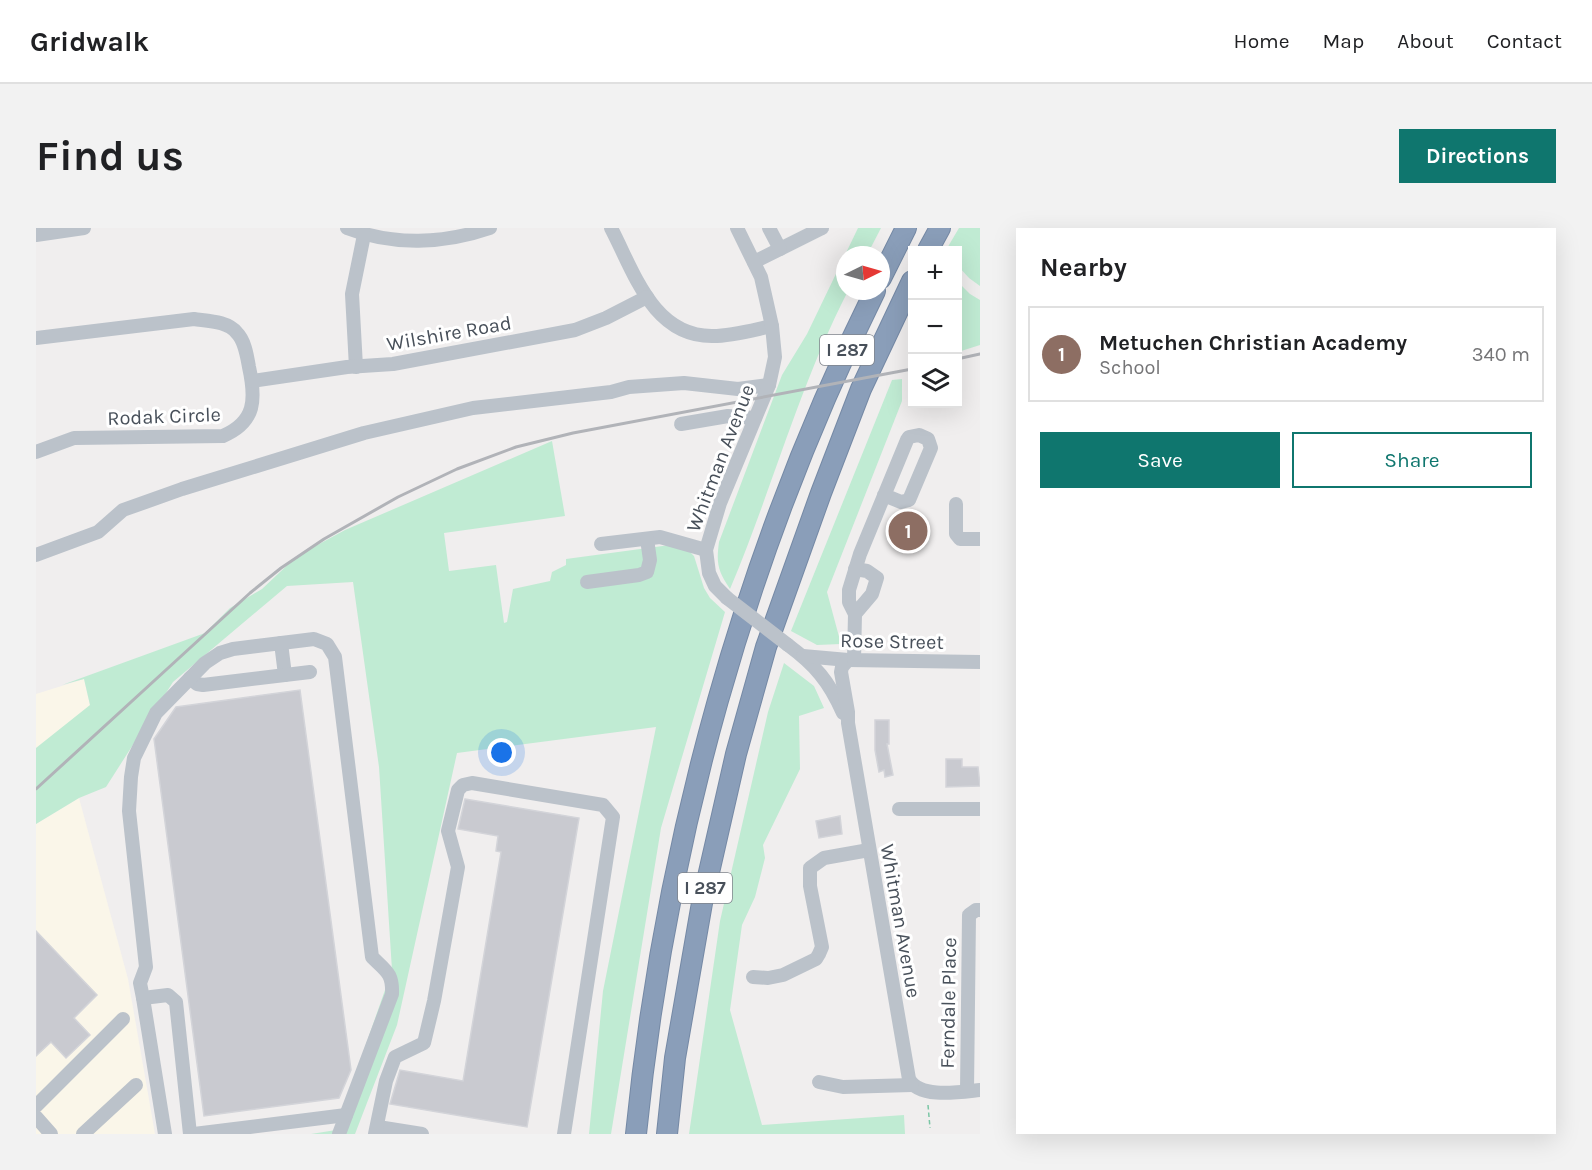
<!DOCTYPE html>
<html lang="en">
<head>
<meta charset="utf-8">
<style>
	body { margin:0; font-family:Karla,sans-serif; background:#f2f2f2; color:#202124 }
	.controls { position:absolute; right:18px; top:18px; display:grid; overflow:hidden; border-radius:0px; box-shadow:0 6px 24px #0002 }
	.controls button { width:54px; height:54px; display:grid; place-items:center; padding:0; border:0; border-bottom:2px solid #e0e0e0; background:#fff; color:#202124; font:30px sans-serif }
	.compass { position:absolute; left:800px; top:18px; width:54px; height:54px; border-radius:50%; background:#fff; box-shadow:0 6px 24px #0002; rotate:85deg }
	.you { position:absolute; left:466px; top:525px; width:21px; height:21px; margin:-15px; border:4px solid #fff; border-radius:50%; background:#1a73e8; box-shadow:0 0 0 9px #1a73e833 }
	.badge { display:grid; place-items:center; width:39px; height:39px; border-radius:50%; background:#0f766e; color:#fff; font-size:20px; font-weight:700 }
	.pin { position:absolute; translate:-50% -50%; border:3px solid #fff; box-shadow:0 2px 6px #0006 }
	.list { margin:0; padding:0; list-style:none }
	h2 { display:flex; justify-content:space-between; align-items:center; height:78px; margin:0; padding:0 24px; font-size:26px }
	h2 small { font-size:20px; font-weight:400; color:#757577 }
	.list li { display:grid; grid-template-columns:39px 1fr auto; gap:18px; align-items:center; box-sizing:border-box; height:96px; margin:0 12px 12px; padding:0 12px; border:2px solid #e0e0e0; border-radius:0px }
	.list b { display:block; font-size:22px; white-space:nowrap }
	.list p { margin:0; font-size:20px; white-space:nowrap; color:#757577 }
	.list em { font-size:20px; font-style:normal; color:#757577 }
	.actions { display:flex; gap:12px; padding:18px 24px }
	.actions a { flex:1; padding:14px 0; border:2px solid #0f766e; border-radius:0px; text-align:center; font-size:21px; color:#0f766e }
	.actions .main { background:#0f766e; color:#fff }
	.icon { flex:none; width:33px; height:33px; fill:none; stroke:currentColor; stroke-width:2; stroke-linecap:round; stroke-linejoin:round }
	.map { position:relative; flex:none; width:944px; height:906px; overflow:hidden; border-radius:0px }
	header { display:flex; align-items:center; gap:36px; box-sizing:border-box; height:84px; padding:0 30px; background:#fff; border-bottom:2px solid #e0e0e0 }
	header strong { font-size:28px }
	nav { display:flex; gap:33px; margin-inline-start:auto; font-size:21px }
	.intro { display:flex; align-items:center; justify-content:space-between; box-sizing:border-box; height:144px; padding:0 36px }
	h1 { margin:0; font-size:42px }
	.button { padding:15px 27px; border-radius:0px; background:#0f766e; color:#fff; font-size:21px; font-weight:700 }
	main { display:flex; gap:36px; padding:0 36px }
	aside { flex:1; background:#fff; border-radius:0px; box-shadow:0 6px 24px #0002 }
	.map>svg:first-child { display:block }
	.commercial { fill:#faf6e9 }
	.green { fill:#c0ebd3 }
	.building { fill:#c9cad0; stroke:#d3d4d9; stroke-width:1.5 }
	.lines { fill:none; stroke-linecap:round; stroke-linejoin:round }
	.highway-casing { stroke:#7589a5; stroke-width:22 }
	.path { stroke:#7bc6a5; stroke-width:1.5; stroke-dasharray:4.5 3; stroke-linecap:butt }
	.minor { stroke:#bbc2ca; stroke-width:14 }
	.highway { stroke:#8a9eb9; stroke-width:20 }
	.rail { stroke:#b1b3b8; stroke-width:3 }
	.minor-bridge { stroke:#bbc2ca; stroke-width:14 }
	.labels { text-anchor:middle; stroke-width:6; stroke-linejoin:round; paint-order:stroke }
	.shield { fill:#fff; stroke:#7f848c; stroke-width:1.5 }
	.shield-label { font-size:18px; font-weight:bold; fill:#48505a }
	.street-label { font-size:20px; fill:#48505a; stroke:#fff }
</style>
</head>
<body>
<header>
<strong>Gridwalk</strong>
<nav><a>Home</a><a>Map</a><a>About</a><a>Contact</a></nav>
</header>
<div class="intro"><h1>Find us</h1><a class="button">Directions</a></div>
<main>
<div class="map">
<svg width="944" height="906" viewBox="0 0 944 906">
	<rect width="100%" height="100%" fill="#f0eeee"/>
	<g class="commercial">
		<polygon points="48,451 54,478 0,520 0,466"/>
		<polygon points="43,570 92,751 119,906 0,906 0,596"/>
	</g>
	<g class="green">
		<polygon points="822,0 845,0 831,27 809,27"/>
		<polygon points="923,0 944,0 944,58 933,50 922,38 921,22 910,22"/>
		<path d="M809,27V63H812C763,158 736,262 694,361C682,343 680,336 683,314L746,147L771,106Z"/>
		<polygon points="921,53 934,66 944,72 944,117 922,124"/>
		<polygon points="866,151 866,173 791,364 805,416 781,417 755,403 856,152"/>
		<polygon points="516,213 529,288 408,305 413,343 460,337 468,395 471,394 477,361 514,353 516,344 530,337 530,331 634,317 651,321 658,328 668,360 674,370 689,384 625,600 575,906 553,906 567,763 620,499 421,525 361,797 319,906 275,906 300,902 356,742 343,539 317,354 251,358 137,454 70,559 43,570 0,596 0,520 54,477 48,451 26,457 169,405 194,380 226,361 261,328 309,302"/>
		<polygon points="748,435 778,458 788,480 763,488 764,541 727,617 729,630 719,669 706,697 694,782 726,897 868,887 869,906 653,906 684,693 732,484"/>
	</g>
	<g class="building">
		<polygon points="264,462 315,842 303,870 168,888 118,511 140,479"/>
		<polygon points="839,492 853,492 853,516 851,516 857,547 849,549 848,542 843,544 839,522"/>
		<polygon points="910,531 926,531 926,539 942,539 944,558 910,559"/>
		<polygon points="429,571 543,590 491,899 354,876 364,842 427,853 465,624 460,623 462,608 422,601"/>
		<polygon points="804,588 806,606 783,610 780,593"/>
		<polygon points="0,703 61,767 38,790 54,807 30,830 15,814 0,828"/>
	</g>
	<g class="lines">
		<g class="highway-casing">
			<g id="highway">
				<polyline points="892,22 904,0"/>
				<polyline points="845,50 870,0"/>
				<path d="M600,906C629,615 709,325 839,63"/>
				<polyline points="631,906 639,830 666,675 700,526 730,419 785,265 825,161 876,53"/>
			</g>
		</g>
		<polyline class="path" points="892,877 894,900"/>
		<g class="minor">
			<path d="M311,0C357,18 408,16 454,0"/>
			<path d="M575,0C598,44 617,109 677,108C696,108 717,102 736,98"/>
			<polyline points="0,7 48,0"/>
			<polyline points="744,21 786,0"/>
			<polyline points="718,34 744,21 733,0"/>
			<path d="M0,110L158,91C171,93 192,93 201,105C209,113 211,128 213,139C220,171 220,194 187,208L38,210L0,224"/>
			<polyline points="320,139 316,66 328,7"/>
			<polyline points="216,153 311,139 357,136 539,102 570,90 611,69"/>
			<polyline points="645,196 692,188 719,190"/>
			<polyline points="920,276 920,306 924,311 944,311"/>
			<polyline points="565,316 624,309 670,322"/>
			<polyline points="0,327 62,304 87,282 146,261 328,205 437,180 575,164 593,159 648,155 702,161 733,157"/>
			<polyline points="819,341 831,343 841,350 836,366 819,386"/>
			<polyline points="551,354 603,347 611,344 614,332 611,311"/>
			<polyline points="691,370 679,358 673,345 670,322 684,275 733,157 739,129 736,98 725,49 701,0"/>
			<polyline points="245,415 249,447"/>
			<path d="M752,417C779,437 793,453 807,485"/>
			<polyline points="767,428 812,432 944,434"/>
			<path d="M812,432L806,439L805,444L812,484V495L873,851C883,871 924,864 944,862"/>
			<polyline points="818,432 819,386 813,374 813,362 824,326 871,212 873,209 883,207 892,211 895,220 873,272 865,274 848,267"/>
			<polyline points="154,450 161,456 167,457 274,444"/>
			<polyline points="863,581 944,581"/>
			<polyline points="717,749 732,750 747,747 780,731 783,726 786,719 774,658 774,640 788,630 833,622"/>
			<polyline points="107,770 129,906"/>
			<polyline points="783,854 807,859 876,857"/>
			<polyline points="931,863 933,687 940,682 944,682"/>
			<polyline points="0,878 87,791"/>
			<polyline points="0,889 15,906"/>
			<polyline points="342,899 386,906"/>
			<polyline points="47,906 100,857"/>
			<path d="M154,906L140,774L132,767L107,770L104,755L110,739L93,583L95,549L98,530L120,485L169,435L184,425L197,421L278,411L291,416L299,429L336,729C350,743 357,745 356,766L303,906"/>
			<polyline points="158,906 310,887"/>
			<polyline points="339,906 350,853 359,829 388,815 398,773 422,639 412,603 422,562 427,557 436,555 567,577 577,589 528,906"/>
		</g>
		<use href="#highway" class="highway"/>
		<g class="rail">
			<polyline points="921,131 944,126"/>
			<polyline points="0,561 214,365 245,340 288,311 362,269 421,241 480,219 537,205 876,141"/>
		</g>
		<polyline class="minor-bridge" points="691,370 752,417"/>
	</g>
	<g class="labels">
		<g class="shield">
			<rect x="784" y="107" width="54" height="30" rx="4.5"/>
			<rect x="642" y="645" width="54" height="30" rx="4.5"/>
		</g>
		<g class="shield-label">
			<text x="811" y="128">I 287</text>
			<text x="669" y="666">I 287</text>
		</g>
		<g class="street-label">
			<text transform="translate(413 105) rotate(-10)" y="7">Wilshire Road</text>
			<text transform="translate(128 188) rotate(-2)" y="7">Rodak Circle</text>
			<text transform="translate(684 230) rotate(-69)" y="7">Whitman Avenue</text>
			<text transform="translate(856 413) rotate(1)" y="7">Rose Street</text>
			<text transform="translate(865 693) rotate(80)" y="7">Whitman Avenue</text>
			<text transform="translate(912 775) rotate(-89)" y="7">Ferndale Place</text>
		</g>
	</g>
</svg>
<div class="controls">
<button>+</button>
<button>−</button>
<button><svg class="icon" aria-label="layers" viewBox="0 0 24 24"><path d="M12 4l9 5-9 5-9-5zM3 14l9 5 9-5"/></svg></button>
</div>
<svg class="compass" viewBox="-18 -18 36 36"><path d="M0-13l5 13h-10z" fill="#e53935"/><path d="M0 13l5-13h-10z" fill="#757577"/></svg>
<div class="you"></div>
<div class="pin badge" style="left:872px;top:303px;background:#8d6e63">1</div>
</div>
<aside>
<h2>Nearby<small></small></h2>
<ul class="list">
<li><span class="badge" style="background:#8d6e63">1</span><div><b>Metuchen Christian Academy</b><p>School</p></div><em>340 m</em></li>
</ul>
<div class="actions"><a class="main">Save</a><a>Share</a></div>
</aside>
</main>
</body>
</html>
